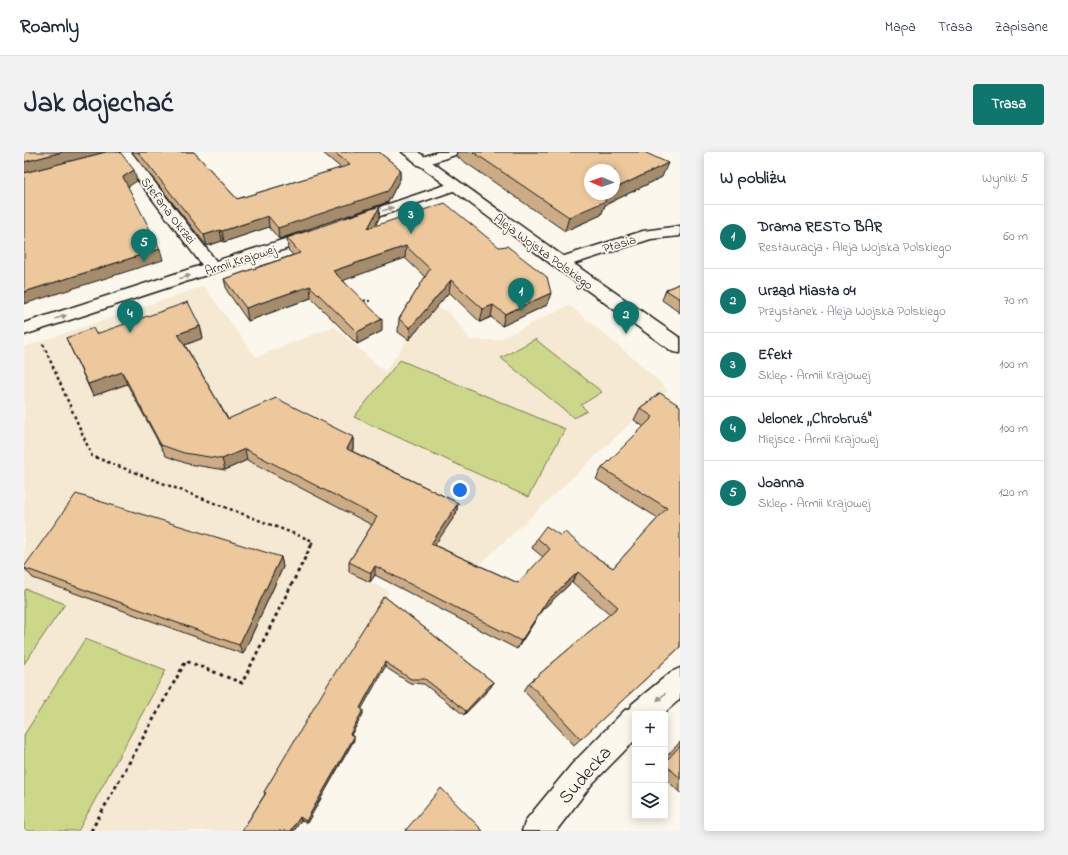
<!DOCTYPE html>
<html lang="pl">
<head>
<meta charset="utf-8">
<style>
	body { margin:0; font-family:"Indie Flower",sans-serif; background:#f2f2f3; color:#1f2937 }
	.controls { position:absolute; right:12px; bottom:12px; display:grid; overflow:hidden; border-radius:4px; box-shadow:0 2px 10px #0003 }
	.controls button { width:36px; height:36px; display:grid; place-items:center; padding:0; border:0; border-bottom:1px solid #e0e1e3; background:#fff; color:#1f2937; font:20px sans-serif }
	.compass { position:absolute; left:560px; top:12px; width:36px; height:36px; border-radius:50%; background:#fff; box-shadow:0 2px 10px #0003; rotate:272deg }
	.you { position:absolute; left:436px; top:338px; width:14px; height:14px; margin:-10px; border:3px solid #fff; border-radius:50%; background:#1a73e8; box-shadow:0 0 0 6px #1a73e833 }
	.badge { display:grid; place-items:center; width:26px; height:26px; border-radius:50%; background:#0f766e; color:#fff; font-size:13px; font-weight:700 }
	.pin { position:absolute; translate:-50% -33px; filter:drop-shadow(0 1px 2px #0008) }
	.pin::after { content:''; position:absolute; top:21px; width:14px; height:12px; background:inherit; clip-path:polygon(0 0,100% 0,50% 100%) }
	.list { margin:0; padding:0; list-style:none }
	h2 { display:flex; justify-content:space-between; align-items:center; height:52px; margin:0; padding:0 16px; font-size:17px }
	h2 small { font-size:13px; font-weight:400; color:#747a83 }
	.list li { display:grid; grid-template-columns:26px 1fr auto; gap:12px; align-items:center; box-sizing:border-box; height:64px; padding:0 16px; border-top:1px solid #e0e1e3 }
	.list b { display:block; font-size:15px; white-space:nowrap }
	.list p { margin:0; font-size:13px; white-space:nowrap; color:#747a83 }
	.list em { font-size:13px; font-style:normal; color:#747a83 }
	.icon { flex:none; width:22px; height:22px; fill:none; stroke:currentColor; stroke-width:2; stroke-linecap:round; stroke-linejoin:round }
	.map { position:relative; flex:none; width:656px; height:679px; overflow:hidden; border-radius:4px }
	header { display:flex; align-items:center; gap:24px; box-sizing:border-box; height:56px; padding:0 20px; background:#fff; border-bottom:1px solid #e0e1e3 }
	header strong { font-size:19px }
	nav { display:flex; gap:22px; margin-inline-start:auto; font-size:14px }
	.intro { display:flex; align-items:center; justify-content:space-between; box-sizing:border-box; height:96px; padding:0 24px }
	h1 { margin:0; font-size:28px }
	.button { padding:10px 18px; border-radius:4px; background:#0f766e; color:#fff; font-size:14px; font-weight:700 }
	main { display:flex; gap:24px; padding:0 24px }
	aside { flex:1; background:#fff; border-radius:4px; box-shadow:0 2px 10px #0003 }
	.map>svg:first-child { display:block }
	.built { fill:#f6e9d4 }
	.green { fill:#ccd78a; stroke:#747a53 }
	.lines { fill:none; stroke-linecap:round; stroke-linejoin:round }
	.street-casing { stroke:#1c1c1c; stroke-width:3 }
	.secondary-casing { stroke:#1c1c1c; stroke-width:3 }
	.path-far2 { stroke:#1c1c1c; stroke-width:2; stroke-dasharray:2 2; stroke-linecap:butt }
	.path-far1 { stroke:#1c1c1c; stroke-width:2.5; stroke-dasharray:3 3; stroke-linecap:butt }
	.path { stroke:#1c1c1c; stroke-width:3; stroke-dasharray:3.5 3.5; stroke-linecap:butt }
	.street { fill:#fbf7ec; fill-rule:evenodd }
	.secondary { fill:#fbf7ec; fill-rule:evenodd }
	.wall { fill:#cbac86; stroke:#1c1c1c }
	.shaded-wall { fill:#a58c6d; stroke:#1c1c1c }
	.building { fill:#ecc89c; stroke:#1c1c1c }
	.oneway { fill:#97948e }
	.labels { text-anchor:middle; stroke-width:3.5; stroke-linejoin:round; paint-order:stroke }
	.far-street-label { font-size:13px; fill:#1c1c1c; stroke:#fbf7ec }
	.near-street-label { font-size:19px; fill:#1c1c1c; stroke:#fbf7ec }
</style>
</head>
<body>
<header>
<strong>Roamly</strong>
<nav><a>Mapa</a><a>Trasa</a><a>Zapisane</a></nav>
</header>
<div class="intro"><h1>Jak dojechać</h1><a class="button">Trasa</a></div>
<main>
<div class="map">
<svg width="656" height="679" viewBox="0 0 656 679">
	<rect width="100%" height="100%" fill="#fbf7ec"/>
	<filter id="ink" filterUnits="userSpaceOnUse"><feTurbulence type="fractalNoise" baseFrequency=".025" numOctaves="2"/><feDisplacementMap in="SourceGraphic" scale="8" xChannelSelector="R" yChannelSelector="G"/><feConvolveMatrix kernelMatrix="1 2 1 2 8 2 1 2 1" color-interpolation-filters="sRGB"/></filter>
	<g filter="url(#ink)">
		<polygon class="built" points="180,134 232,205 310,174 361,220 380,192 413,156 424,159 447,188 474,188 545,153 614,210 644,238 610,268 446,422 325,420 365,439 271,598 218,679 0,679 0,195"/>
		<g class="green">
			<polygon points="511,187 578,240 557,253 563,259 550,266 477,206"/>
			<polygon points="376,208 541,277 504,345 330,265"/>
			<polygon points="2,437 41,452 0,512 0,440"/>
			<polygon points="61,487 142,518 54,679 0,679 0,583"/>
		</g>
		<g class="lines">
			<g class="street-casing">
				<g id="street">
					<polygon points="93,0 107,0 192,109 286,79 298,79 300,82 298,85 0,183 0,171 178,113"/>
					<polygon points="413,0 433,0 431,3 398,14 393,13 391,10 393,7"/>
					<polygon points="430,30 435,31 437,34 435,37 333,72 323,72 320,69 323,66"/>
					<polygon points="656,74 656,84 627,87 537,116 531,115 529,111 531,107 619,79"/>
				</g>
			</g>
			<g class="secondary-casing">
				<g id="secondary">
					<polygon points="378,0 394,0 543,107 656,186 656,201 649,200 531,115"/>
					<polygon points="656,516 656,547 639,562 611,562 611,588 568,632 532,679 498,679 502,668 548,612 601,558 607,556 608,552 647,520"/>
				</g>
			</g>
			<polyline class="path-far2" points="336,148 346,149"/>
			<polyline class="path-far1" points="19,192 68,304 289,389 287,393"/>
			<polyline class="path" points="67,679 162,509 218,531 288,392"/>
			<use href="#street" class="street"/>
			<use href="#secondary" class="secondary"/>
		</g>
		<g class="wall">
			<polygon points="108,0 170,0 213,47 317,16 298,0 355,0 376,17 376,27 364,50 255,87 245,75 200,90 198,89 183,94"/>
			<polygon points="433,0 620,0 638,25 581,53 577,63 541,79 432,4"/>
			<polygon points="355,66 351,74 523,153 478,174 467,165 456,170 425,140 385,188 374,180 375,167 401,125 381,106 319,128 358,179 333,192 287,146 224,169 203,139 200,127 269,103 264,98 263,86"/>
			<polygon points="656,131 656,161 638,148 642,138"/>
			<polygon points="176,174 179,186 161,193 204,267 329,285 329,297 328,299 434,351 432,362 410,393 494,431 519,405 508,396 513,386 570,404 589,416 634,366 572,327 578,316 620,275 610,268 616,256 636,241 656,495 550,593 500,539 505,531 586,462 548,430 518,458 493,497 351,423 346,430 325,420 325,410 348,373 223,308 201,318 164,312 142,304 103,232 69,244 42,186 72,182"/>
			<polygon points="257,405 259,415 219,502 9,426 0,416 0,415"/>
			<polygon points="360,444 469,530 467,535 440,563 400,532 386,531 361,515 337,557 339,562 327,583 330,588 283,671 277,668 270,679 218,679 241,642 240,640"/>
			<polygon points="656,590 656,641 641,626 641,606"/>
		</g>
		<g class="shaded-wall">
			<polygon points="38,0 82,0 0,21 0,10"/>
			<polygon points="644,11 638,25 581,53 577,63 541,79 545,65 579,42 590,42 590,37"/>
			<polygon points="376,17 376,27 364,50 255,87 254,76"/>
			<polygon points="110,18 113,29 102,36 99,25"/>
			<polygon points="356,54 355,66 344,89 344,76"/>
			<polygon points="244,64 245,75 200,90 198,79"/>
			<polygon points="196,78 198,89 183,94 180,83"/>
			<polygon points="382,94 381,106 310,132 309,119"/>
			<polygon points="136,97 139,108 0,152 0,140"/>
			<polygon points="427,128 425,140 385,188 386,176"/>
			<polygon points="286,134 287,146 224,169 222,156"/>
			<polygon points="527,141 523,153 478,174 481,162"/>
			<polygon points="469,153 467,165 456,170 459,157"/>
			<polygon points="358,167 358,179 333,192 333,180"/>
			<polygon points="176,174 179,186 158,194 154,182"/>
			<polygon points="98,220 103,232 69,244 64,232"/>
			<polygon points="329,285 329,297 323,308 323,297"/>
			<polygon points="221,297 223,308 201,318 198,307"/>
			<polygon points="434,351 432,362 405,402 407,392"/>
			<polygon points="257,405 259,415 219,502 215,493"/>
			<polygon points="351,414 351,423 346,430 347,421"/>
			<polygon points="554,420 548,430 518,458 493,497 497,489 523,449"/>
			<polygon points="361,510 361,515 336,560 336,556"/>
			<polygon points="469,530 467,535 440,563 442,559"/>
			<polygon points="339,558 339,562 326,585 326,582"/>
			<polygon points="330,585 330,588 283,671 282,669"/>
			<polygon points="276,665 277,668 270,679 267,679"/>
		</g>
		<g class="building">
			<polygon points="0,0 38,0 0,10"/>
			<polygon points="82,0 96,0 110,18 99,25 136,97 0,140 0,21"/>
			<polygon points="114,0 170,0 213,47 326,13 310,0 355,0 376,17 364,39 254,76 244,64 198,79 196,78 180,83"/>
			<polygon points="449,0 620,0 644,11 590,37 590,18 566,18 566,42 580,42 579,42 582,49 545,65"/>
			<polygon points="421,51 475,95 483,94 523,125 527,141 481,162 469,153 459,157 427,128 386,176 375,167 406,117 382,94 309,119 358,167 333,180 286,134 222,156 200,127 276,101 263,86 356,54 344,76"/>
			<polygon points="656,131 656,147 642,138"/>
			<polygon points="164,150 176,174 154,182 204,267 252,246 329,285 323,297 434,351 407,392 494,431 526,397 513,386 522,374 537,384 541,380 570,404 589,416 643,356 578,316 629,265 616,256 636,241 656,254 656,495 557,587 505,531 594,455 554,420 523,449 497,489 351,414 347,421 325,410 353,365 221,297 198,307 160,301 137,293 98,220 64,232 42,186 69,176 72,182"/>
			<polygon points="52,342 257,405 215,493 0,416 0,415"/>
			<polygon points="360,444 469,530 442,559 401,527 387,527 361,510 336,556 339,558 326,582 330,585 282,669 276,665 267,679 218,679 242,641 240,640 304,532"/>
			<polygon points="656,594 656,626 641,612 641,610"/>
			<polygon points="417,636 459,679 381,679"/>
		</g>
		<defs><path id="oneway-solid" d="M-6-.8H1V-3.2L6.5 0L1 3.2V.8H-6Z"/></defs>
		<g class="oneway">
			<use href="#oneway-solid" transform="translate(364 57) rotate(-19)"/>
			<use href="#oneway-solid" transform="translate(161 125) rotate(-17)"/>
			<use href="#oneway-solid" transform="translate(37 165) rotate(-18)"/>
			<use href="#oneway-solid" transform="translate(637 545) rotate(139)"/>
		</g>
	</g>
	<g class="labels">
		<g class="far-street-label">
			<text transform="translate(145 58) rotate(52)" y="5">Stefana Okrzei</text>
			<text transform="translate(595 91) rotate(-17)" y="5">Ptasia</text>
			<text transform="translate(520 99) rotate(36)" y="5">Aleja Wojska Polskiego</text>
			<text transform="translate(216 107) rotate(-18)" y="5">Armii Krajowej</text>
		</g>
		<g class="near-street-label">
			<text transform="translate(560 622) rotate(-49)" y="7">Sudecka</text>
		</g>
	</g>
</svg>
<div class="controls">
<button>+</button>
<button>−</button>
<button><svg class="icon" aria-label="layers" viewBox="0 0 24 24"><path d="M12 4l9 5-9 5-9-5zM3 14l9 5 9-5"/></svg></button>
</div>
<svg class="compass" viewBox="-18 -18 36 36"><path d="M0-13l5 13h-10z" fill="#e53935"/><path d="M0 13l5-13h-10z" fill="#747a83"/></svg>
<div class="you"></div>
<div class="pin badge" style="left:497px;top:159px">1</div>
<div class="pin badge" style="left:602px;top:182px">2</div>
<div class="pin badge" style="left:387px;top:82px">3</div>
<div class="pin badge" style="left:106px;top:181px">4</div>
<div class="pin badge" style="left:120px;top:110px">5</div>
</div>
<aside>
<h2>W pobliżu<small>Wyniki: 5</small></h2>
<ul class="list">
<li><span class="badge">1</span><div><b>Drama RESTO BAR</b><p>Restauracja · Aleja Wojska Polskiego</p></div><em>60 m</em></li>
<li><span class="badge">2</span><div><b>Urząd Miasta 04</b><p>Przystanek · Aleja Wojska Polskiego</p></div><em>70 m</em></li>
<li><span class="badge">3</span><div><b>Efekt</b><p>Sklep · Armii Krajowej</p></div><em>100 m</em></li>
<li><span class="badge">4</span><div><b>Jelonek ,,Chrobruś&quot;</b><p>Miejsce · Armii Krajowej</p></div><em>100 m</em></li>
<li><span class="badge">5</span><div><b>Joanna</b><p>Sklep · Armii Krajowej</p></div><em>120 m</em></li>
</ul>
</aside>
</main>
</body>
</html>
